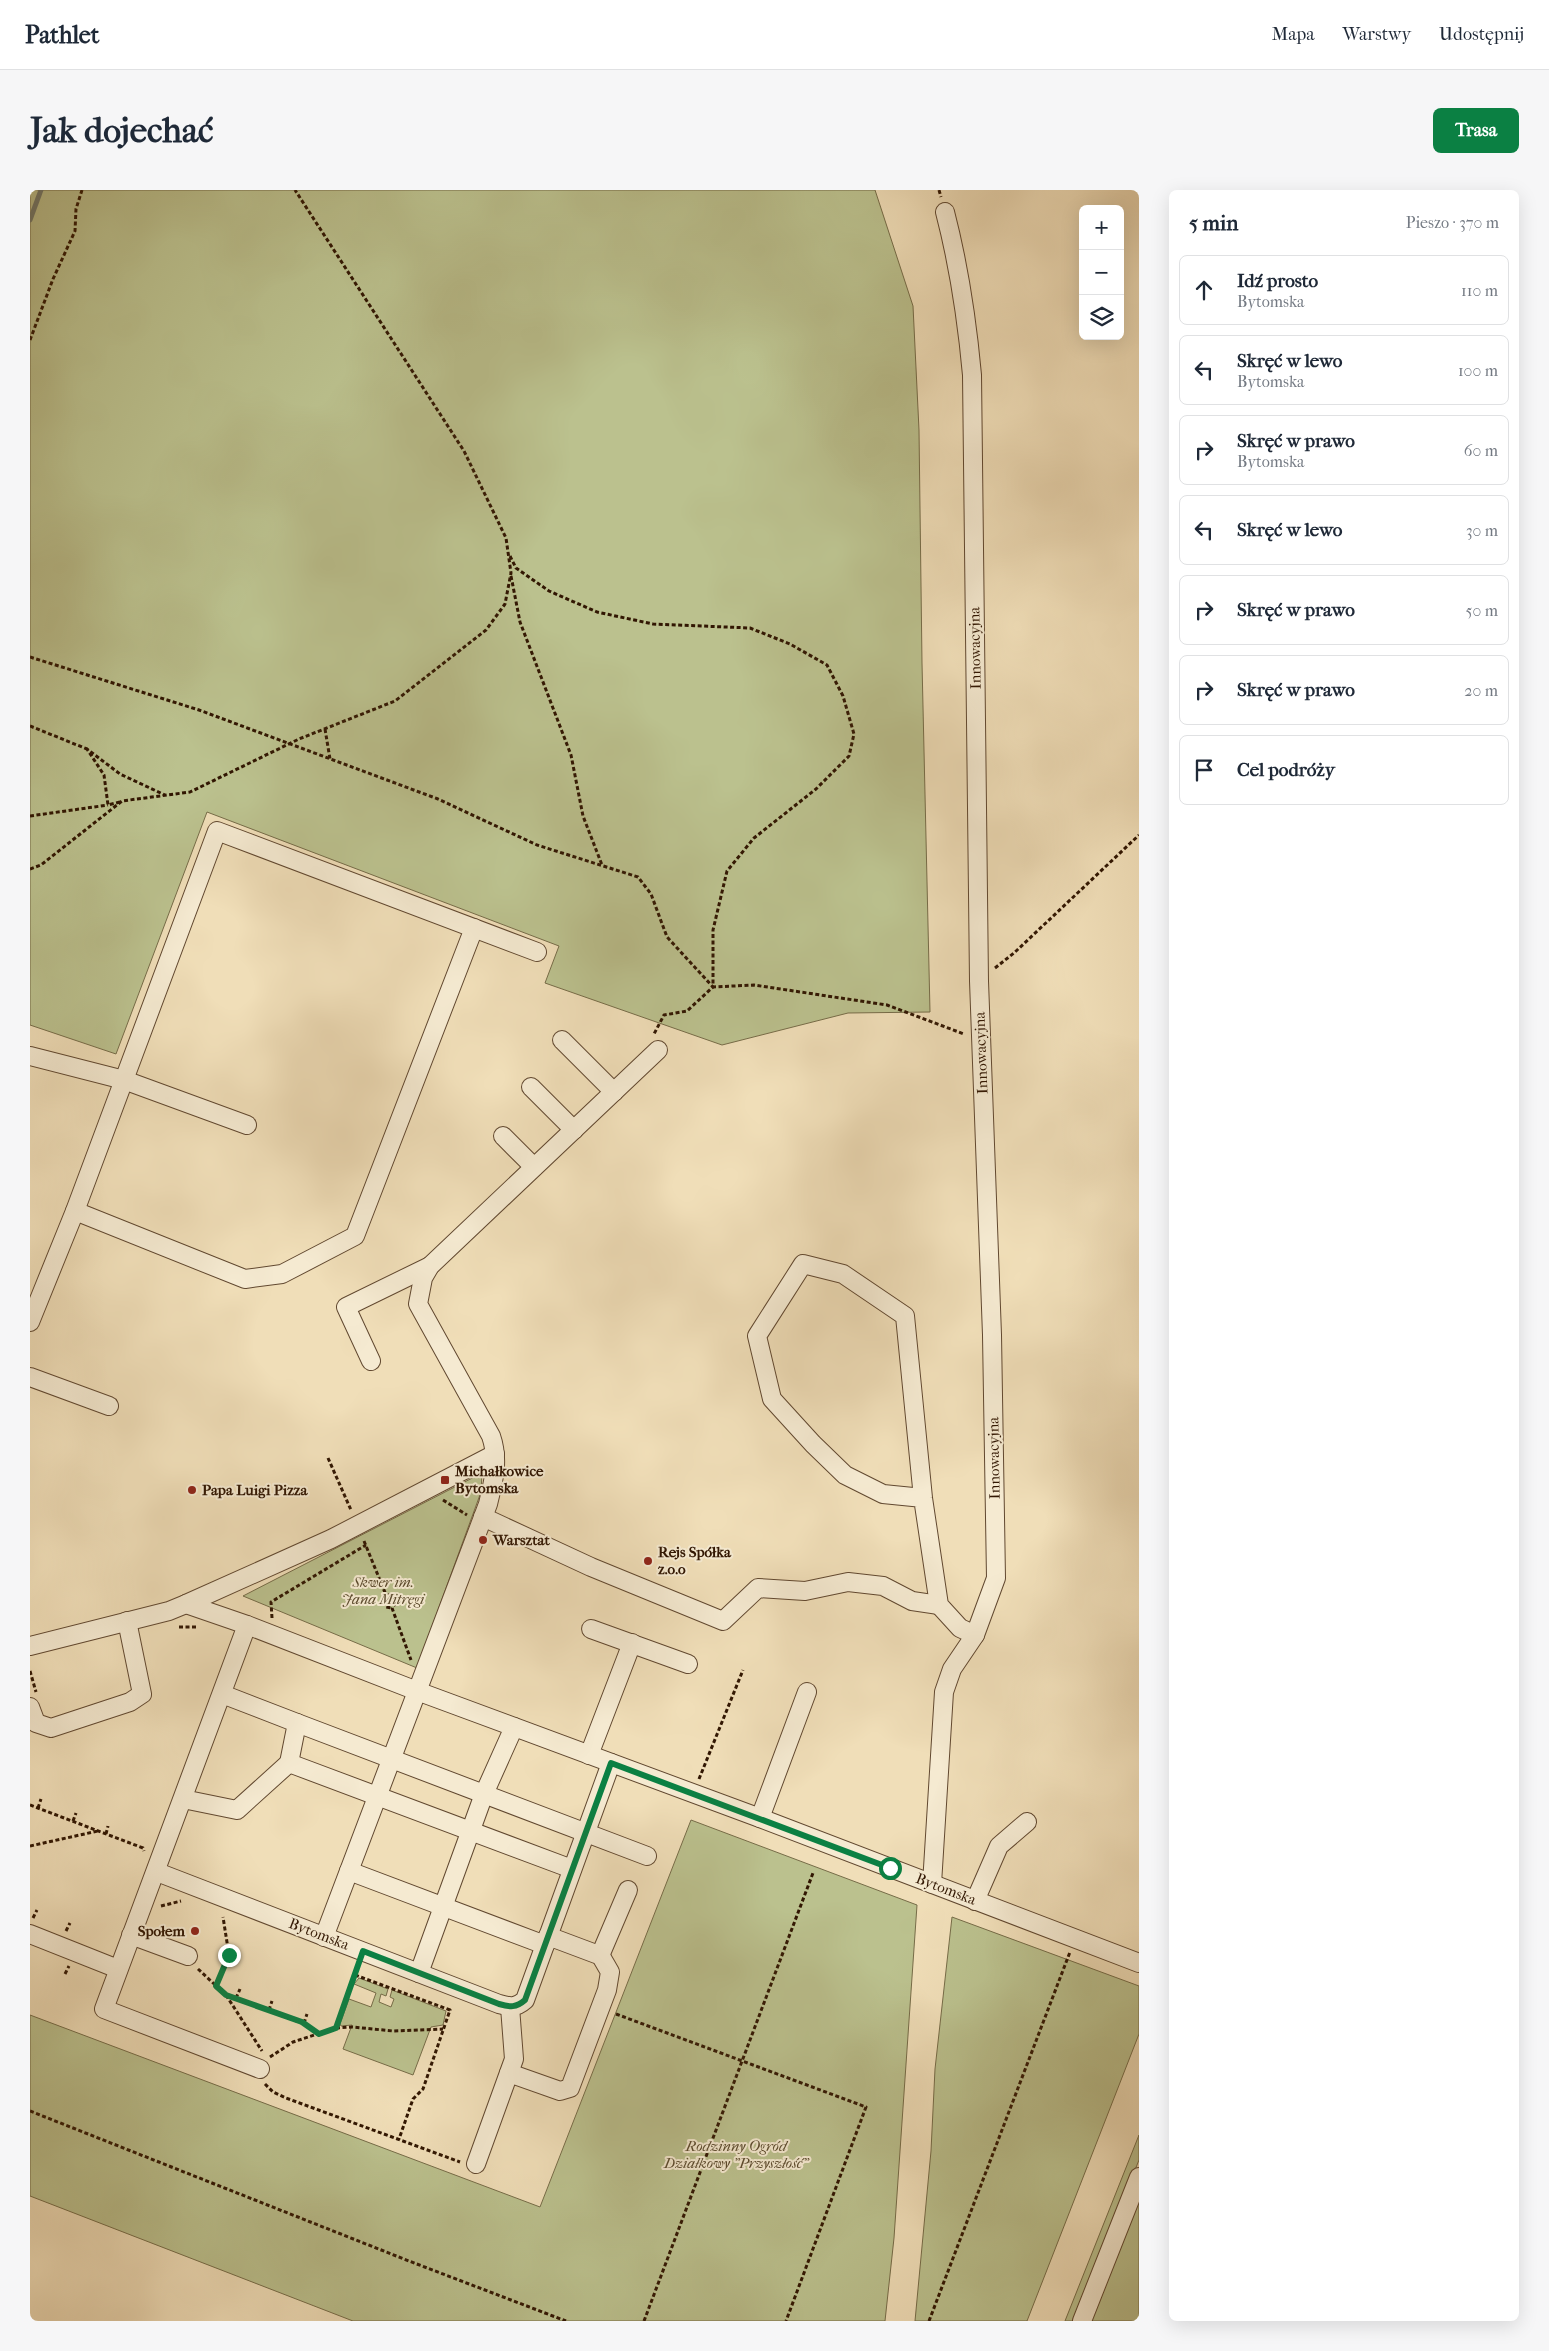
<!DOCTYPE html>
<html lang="pl">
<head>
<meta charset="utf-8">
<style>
	body { margin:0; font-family:"IM FELL French Canon",serif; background:#f6f6f7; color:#1f2937 }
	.controls { position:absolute; right:15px; top:15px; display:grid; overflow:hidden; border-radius:8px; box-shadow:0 5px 20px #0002 }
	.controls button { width:45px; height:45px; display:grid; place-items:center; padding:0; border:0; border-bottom:1px solid #e0e1e3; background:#fff; color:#1f2937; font:25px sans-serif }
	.stop { position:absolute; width:15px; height:15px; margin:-11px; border:4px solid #0b8043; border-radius:50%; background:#fff }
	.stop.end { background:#0b8043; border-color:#fff; box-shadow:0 1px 5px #0008 }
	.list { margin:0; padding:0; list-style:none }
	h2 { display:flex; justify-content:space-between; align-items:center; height:65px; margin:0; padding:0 20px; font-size:21px }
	h2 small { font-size:16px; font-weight:400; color:#747a83 }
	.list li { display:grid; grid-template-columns:32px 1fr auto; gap:15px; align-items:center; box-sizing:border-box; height:70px; margin:0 10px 10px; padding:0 10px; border:1px solid #e0e1e3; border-radius:8px }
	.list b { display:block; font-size:19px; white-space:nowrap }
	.list p { margin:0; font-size:16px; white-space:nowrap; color:#747a83 }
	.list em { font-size:16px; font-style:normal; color:#747a83 }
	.icon { flex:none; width:28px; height:28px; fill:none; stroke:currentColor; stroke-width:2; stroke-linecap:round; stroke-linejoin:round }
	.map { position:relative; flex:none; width:1109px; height:2131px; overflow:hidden; border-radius:8px }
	header { display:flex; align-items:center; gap:30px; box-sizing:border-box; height:70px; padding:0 25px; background:#fff; border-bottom:1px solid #e0e1e3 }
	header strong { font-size:24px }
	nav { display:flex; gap:28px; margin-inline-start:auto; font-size:18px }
	.intro { display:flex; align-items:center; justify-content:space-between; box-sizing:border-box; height:120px; padding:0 30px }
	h1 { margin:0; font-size:35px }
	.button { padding:12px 22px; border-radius:8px; background:#0b8043; color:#fff; font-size:18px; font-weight:700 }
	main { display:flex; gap:30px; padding:0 30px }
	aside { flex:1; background:#fff; border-radius:8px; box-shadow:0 5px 20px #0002 }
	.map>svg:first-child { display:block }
	.green { fill:#bbc18e; stroke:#766c48 }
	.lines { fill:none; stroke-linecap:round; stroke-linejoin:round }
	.stream { stroke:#71796d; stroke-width:5 }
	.minor-casing { stroke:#614830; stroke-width:20 }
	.path { stroke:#311602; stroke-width:3; stroke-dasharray:4 2.5; stroke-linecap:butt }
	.minor { stroke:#f5ead1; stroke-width:18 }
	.route { stroke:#0b8043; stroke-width:6 }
	.poi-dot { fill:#8f2418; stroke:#f5ead1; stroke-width:2 }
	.labels { text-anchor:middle; stroke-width:4; stroke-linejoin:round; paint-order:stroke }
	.street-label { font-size:15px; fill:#311602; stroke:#f5ead1 }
	.poi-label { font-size:15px; font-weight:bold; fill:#311602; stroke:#f5ead1; text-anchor:start }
	.park-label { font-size:15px; font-style:italic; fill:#5a492c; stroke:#f5ead1 }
</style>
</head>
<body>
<header>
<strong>Pathlet</strong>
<nav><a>Mapa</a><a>Warstwy</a><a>Udostępnij</a></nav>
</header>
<div class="intro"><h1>Jak dojechać</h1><a class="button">Trasa</a></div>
<main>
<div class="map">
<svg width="1109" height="2131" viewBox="0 0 1109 2131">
	<rect width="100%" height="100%" fill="#f0deb8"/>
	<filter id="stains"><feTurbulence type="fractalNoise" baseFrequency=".004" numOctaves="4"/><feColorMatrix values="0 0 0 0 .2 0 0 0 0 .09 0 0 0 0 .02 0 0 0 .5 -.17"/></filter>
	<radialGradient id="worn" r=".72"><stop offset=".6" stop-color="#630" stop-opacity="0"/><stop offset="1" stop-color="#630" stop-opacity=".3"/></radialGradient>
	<g class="green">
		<polygon points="0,0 845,0 883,116 889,240 892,473 900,822 818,823 692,855 515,793 529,756 177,622 86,864 0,835"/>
		<polygon points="452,1283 451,1302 387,1478 213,1406"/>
		<polygon points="661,1630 887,1715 864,2048 855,2131 323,2131 0,2006 0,1825 510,2017"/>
		<polygon points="922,1727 1109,1796 1109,1844 997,2131 885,2131 901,1961 905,1879"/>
		<polygon points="329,1788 358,1799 356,1806 351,1804 349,1812 361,1817 364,1809 360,1807 362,1800 416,1821 413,1835 401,1837 383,1885 313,1859 322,1835 311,1836 310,1834 319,1809 341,1817 346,1803 324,1794"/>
		<polygon points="1109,1945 1109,1970 1044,2131 1035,2131"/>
		<polygon points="1109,2000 1109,2131 1057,2131"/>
	</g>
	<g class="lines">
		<polyline class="stream" points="0,30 11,0"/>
		<g class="minor-casing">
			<g id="minor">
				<polyline points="532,850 584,902"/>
				<polyline points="0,866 94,890 217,935"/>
				<polyline points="501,897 544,940"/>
				<polyline points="473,946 504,977"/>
				<polyline points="45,1021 215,1089 252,1084 325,1046 444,738"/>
				<polyline points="0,1132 45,1021 187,641 507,762"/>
				<polyline points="341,1171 316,1117 400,1076"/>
				<polyline points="0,1187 79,1216"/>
				<polyline points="893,1308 853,1304 815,1285 783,1254 742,1209 727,1146 773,1074 813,1084 875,1126 893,1308 909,1415 930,1438 945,1445"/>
				<polyline points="453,1327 561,1377 693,1431 728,1398 775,1401 818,1392 853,1396 882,1411 909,1415"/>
				<polyline points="156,1414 217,1435 387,1501 730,1628 1109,1773"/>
				<polyline points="217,1435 74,1819 230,1879"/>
				<polyline points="561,1439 658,1474"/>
				<polyline points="0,1456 139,1421 156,1414 301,1349 465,1264"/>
				<polyline points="192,1504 267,1533 259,1573 542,1679"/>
				<polyline points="0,1517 6,1533 21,1538 100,1512 112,1504 97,1431"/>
				<polyline points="267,1533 617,1666"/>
				<polyline points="559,1565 602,1453"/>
				<polyline points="153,1609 207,1620 259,1573"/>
				<polyline points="730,1628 777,1502"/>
				<polyline points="319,1681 515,1755"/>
				<path d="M127,1682L469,1814C480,1817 486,1818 495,1810L581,1573"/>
				<path d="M902,1694L914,1502L922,1479L945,1445L966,1388L962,1145L949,791L942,185C937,130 929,76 915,22"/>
				<polyline points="945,1711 969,1656 997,1632"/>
				<polyline points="0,1744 88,1779"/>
				<polyline points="101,1745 158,1766"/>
				<polyline points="518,1746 566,1764 572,1761 598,1700"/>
				<path d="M294,1747L458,1314C464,1290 469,1269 461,1246L388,1114L393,1088L400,1076L628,860"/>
				<polyline points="389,1783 454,1604 484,1537"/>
				<polyline points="479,1883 530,1901 540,1898 577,1800 580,1782 569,1763"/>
				<polyline points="446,1974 484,1869 480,1817"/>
				<polyline points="1052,2131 1109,1987"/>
			</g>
		</g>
		<g class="path">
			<polyline points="909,0 911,7"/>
			<polyline points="0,150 23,89 45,41 46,19 52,0"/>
			<polyline points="480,366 486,378 519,401 567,422 623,434 720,438 760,454 797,475 813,506 824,544 819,566 786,599 724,648 697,681 683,740 683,797 724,795 857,815 934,844"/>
			<polyline points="481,386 490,432 541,565 553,626 572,675"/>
			<polyline points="0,467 169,520 408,609 507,655 608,687 621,704 637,747 683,797 657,821 634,825 624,844"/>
			<polyline points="0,536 57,559"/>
			<polyline points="295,539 300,569"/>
			<polyline points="90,612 78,615 74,585 57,559 90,584 135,605"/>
			<polyline points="0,626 78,615"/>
			<polyline points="0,679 11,675 92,611 160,602 269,549 365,511 456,440 475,414 481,383 476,348 434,261 265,0"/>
			<polyline points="965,778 984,763 1109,645"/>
			<polyline points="298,1268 321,1320"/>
			<polyline points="413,1310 437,1325"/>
			<polyline points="334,1351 356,1405 361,1405 365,1414 362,1418 381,1470"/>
			<polyline points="356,1405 354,1413 356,1417 362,1418"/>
			<polyline points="242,1428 241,1412 336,1355"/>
			<polyline points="149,1437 167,1437"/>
			<polyline points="0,1481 6,1502"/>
			<polyline points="669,1589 713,1480"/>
			<polyline points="0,1615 113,1658 114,1661"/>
			<polyline points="8,1618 11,1609"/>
			<polyline points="43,1631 46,1623"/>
			<polyline points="76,1644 78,1636"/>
			<polyline points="0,1656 68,1641"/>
			<polyline points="131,1716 151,1711"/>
			<polyline points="3,1728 7,1720"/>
			<polyline points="36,1741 40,1733"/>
			<polyline points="168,1779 196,1805 272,1833 289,1844"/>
			<polyline points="35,1784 39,1776"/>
			<polyline points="325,1785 420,1820 393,1899 383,1909 369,1949"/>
			<polyline points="186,1796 199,1765 193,1727"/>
			<polyline points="196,1805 232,1861"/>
			<polyline points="206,1808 210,1799"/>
			<polyline points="239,1820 242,1811"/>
			<polyline points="586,1824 836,1917 756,2131"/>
			<polyline points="274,1833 277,1824"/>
			<polyline points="306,1838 322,1837 363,1841 413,1839"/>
			<polyline points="240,1867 263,1852 306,1838 328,1776"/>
			<polyline points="235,1894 243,1902 256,1908 430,1972"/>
			<polyline points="0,1921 379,2071 536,2131"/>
			<polyline points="614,2131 783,1683"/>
			<polyline points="899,2131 1040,1762"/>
		</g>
		<use href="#minor" class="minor"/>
	</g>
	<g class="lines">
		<path class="route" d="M199,1765L186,1796L196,1805L272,1832L289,1844L306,1838L333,1761L469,1814C480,1817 486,1818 495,1810L581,1573L860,1678"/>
	</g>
	<g class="poi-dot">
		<rect x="410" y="1285" width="10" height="10" rx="2.5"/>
		<circle cx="162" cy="1300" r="5"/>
		<circle cx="453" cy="1350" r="5"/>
		<circle cx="618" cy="1371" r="5"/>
		<circle cx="165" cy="1741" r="5"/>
	</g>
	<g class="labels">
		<g class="street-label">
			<text transform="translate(945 458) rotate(-91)" y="5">Innowacyjna</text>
			<text transform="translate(951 863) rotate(-92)" y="5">Innowacyjna</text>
			<text transform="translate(964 1268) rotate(-91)" y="5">Innowacyjna</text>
			<text transform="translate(916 1699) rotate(21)" y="5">Bytomska</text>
			<text transform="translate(289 1744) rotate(21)" y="5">Bytomska</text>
		</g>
		<g class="poi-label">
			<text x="425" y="1286">Michałkowice<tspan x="425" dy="17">Bytomska</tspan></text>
			<text x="172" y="1305">Papa Luigi Pizza</text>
			<text x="463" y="1355">Warsztat</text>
			<text x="628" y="1367">Rejs Spółka<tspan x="628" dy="17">z.o.o</tspan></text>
			<text x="155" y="1746" text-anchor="end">Społem</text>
		</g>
		<g class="park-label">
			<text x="353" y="1397">Skwer im.<tspan x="353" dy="17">Jana Mitręgi</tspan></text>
			<text x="706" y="1961">Rodzinny Ogród<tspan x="706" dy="17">Działkowy "Przyszłość"</tspan></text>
		</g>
	</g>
	<rect width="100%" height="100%" filter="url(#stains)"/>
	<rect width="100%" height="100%" fill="url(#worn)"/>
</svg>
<div class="controls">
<button>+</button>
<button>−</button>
<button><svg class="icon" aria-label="layers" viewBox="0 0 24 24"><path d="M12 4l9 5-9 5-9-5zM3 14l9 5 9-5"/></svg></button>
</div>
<div class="stop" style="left:860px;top:1678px"></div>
<div class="stop end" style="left:199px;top:1765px"></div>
</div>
<aside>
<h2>5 min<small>Pieszo · 370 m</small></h2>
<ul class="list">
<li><svg class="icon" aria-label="ahead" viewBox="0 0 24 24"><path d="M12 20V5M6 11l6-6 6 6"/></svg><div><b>Idź prosto</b><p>Bytomska</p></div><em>110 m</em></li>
<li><svg class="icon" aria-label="left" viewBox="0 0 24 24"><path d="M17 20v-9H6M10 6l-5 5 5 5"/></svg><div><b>Skręć w lewo</b><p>Bytomska</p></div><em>100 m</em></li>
<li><svg class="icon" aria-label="right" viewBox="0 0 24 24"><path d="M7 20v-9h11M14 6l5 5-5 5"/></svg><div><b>Skręć w prawo</b><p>Bytomska</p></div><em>60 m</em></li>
<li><svg class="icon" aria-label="left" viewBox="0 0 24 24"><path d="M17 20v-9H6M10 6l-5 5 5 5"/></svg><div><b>Skręć w lewo</b></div><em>30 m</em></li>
<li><svg class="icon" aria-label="right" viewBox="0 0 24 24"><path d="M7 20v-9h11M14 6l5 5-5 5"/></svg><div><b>Skręć w prawo</b></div><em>50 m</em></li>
<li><svg class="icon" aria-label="right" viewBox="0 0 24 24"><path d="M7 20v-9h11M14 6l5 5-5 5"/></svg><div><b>Skręć w prawo</b></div><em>20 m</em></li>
<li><svg class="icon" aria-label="arrive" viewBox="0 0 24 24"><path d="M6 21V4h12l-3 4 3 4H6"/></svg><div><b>Cel podróży</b></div></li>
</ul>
</aside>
</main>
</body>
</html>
